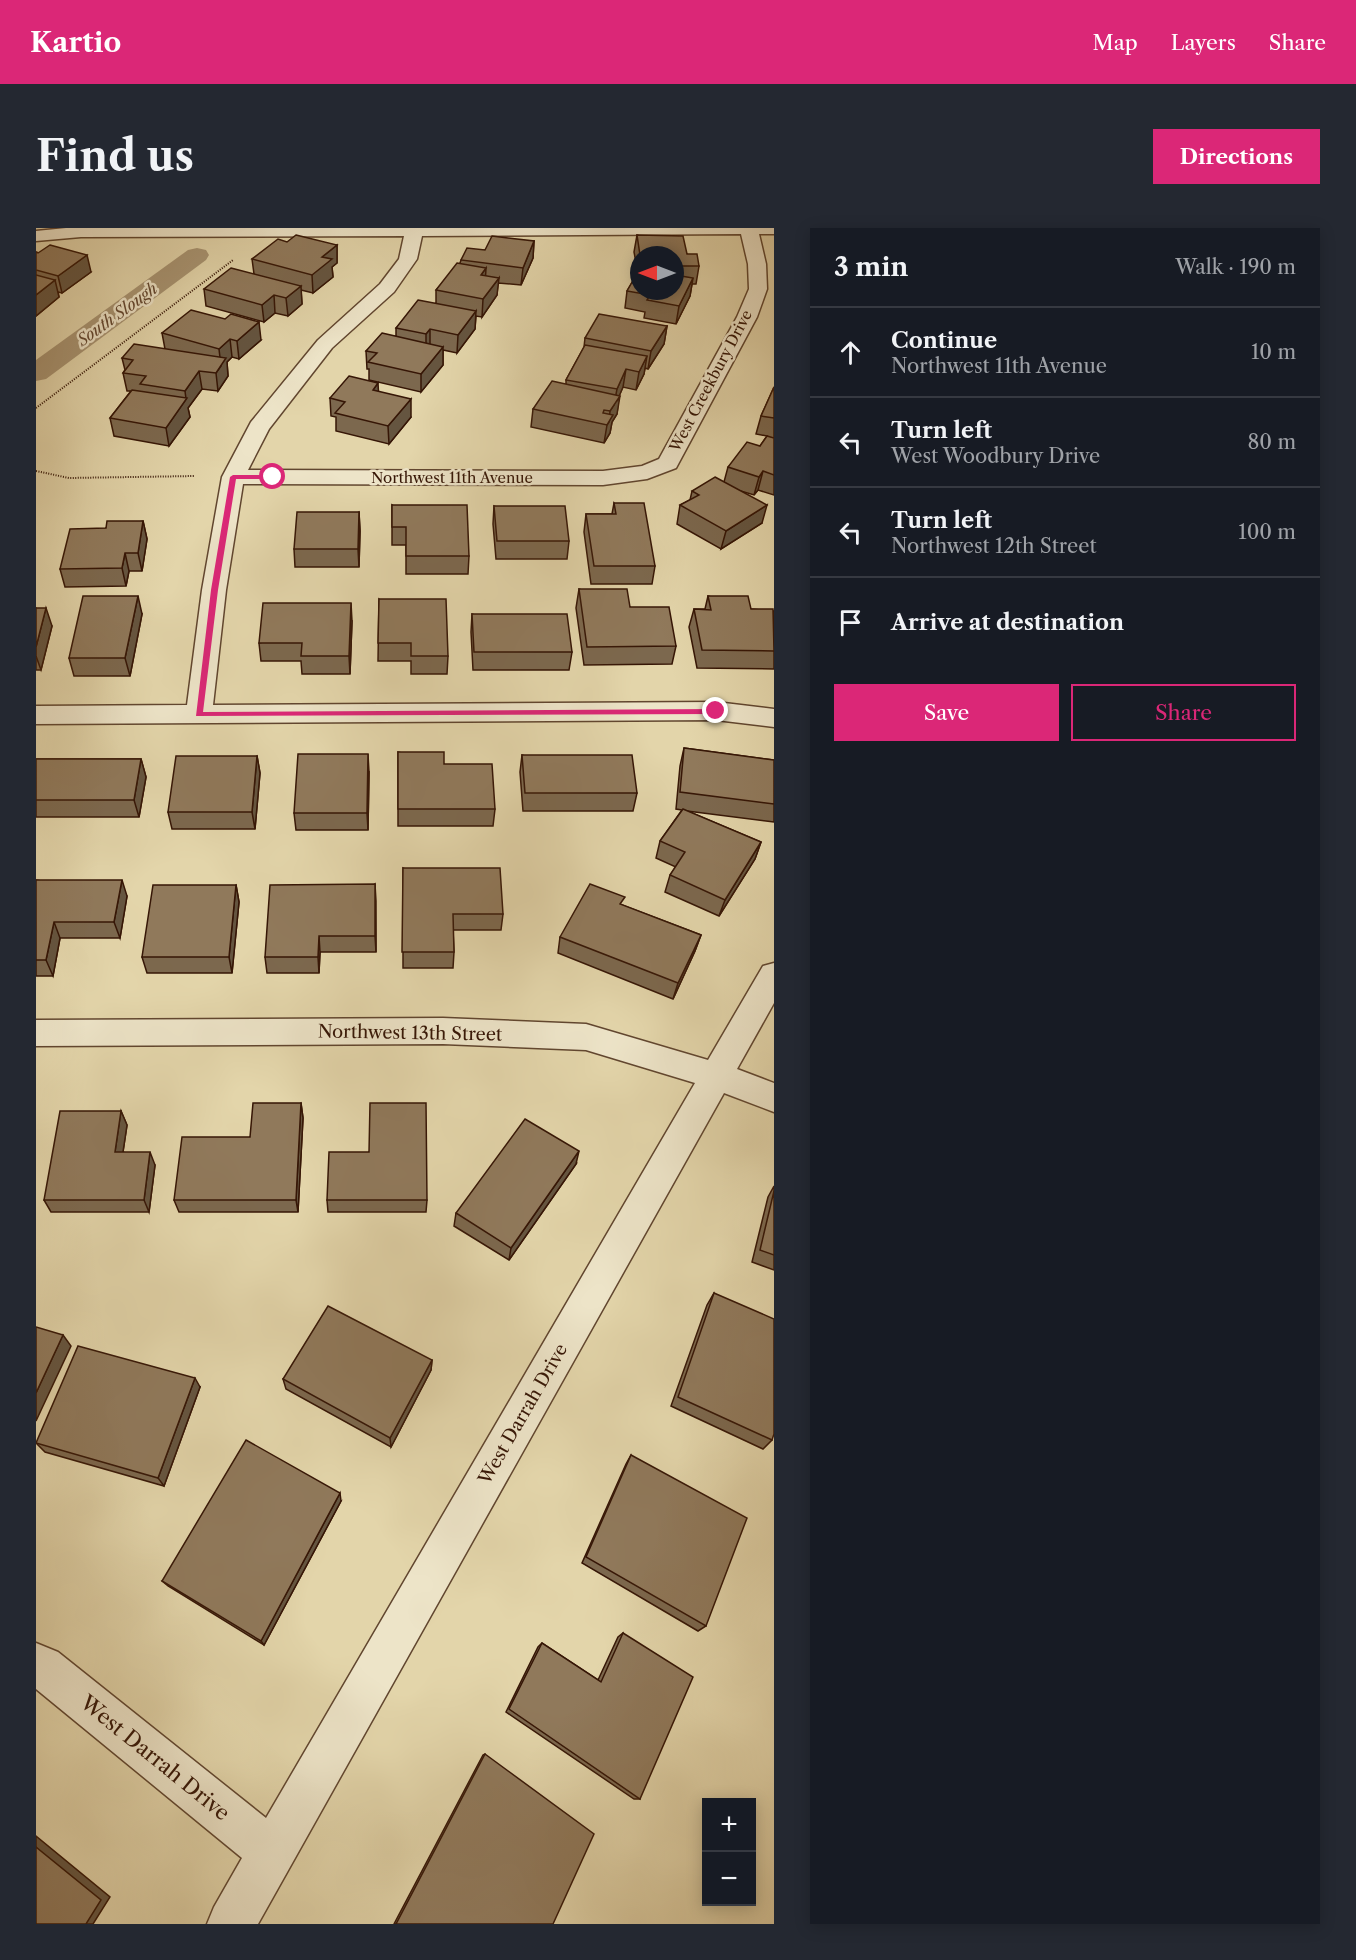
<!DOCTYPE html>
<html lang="en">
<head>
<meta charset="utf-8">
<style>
	body { margin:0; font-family:"Libre Caslon Text",serif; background:#242831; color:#f1f3f6 }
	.controls { position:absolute; right:18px; bottom:18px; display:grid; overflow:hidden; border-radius:0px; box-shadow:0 3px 15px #0003 }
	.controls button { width:54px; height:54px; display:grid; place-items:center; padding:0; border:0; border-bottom:2px solid #363941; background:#171b24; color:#f1f3f6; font:30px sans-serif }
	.compass { position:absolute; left:594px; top:18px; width:54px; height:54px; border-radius:50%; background:#171b24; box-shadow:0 3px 15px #0003; rotate:270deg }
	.stop { position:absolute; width:18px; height:18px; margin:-14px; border:4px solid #db2777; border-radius:50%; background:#fff }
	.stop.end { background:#db2777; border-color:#fff; box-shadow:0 2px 6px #0008 }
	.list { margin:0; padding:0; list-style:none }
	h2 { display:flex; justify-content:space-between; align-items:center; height:78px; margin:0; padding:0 24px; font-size:26px }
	h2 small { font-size:20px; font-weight:400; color:#9ea1a6 }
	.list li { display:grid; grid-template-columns:39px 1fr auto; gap:18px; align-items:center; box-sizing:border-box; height:90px; padding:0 24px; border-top:2px solid #363941 }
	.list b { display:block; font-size:22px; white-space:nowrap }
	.list p { margin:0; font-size:20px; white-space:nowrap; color:#9ea1a6 }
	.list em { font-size:20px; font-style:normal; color:#9ea1a6 }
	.actions { display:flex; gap:12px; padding:18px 24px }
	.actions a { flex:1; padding:14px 0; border:2px solid #db2777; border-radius:0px; text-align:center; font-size:21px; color:#db2777 }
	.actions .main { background:#db2777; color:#fff }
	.icon { flex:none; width:33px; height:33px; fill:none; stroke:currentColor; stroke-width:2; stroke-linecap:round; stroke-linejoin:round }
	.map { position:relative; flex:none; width:738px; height:1696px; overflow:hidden; border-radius:0px }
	header { display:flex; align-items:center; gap:36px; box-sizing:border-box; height:84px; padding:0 30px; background:#db2777; color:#fff }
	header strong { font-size:28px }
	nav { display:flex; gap:33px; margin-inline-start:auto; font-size:21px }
	.intro { display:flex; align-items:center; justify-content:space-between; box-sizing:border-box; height:144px; padding:0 36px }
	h1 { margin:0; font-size:42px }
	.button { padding:15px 27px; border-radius:0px; background:#db2777; color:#fff; font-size:21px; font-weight:700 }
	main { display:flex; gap:36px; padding:0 36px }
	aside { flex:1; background:#171b24; border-radius:0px; box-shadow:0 3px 15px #0003 }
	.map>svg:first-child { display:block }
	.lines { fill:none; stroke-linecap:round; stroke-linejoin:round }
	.canal { fill:#a89472; fill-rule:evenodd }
	.minor-casing { stroke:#61462f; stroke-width:3 }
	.path { stroke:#361606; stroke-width:2; stroke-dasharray:1 1.5; stroke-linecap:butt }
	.minor { fill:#ede4c8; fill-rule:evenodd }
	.wall { fill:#7c684e; stroke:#361606; stroke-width:1.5; fill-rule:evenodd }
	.shaded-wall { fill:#655540; stroke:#361606; stroke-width:1.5 }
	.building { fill:#90795b; stroke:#361606; stroke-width:1.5 }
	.route { fill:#db2777 }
	.labels { text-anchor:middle; stroke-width:5; stroke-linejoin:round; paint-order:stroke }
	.far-street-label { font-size:15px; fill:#361606; stroke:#ede4c8 }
	.far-water-label { font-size:16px; font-style:italic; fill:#644831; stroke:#ede4c8 }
	.street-label { font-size:18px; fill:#361606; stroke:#ede4c8 }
	.near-street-label { font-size:21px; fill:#361606; stroke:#ede4c8 }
</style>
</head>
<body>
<header>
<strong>Kartio</strong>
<nav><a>Map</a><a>Layers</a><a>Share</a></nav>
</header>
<div class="intro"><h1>Find us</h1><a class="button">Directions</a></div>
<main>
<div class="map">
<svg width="738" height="1696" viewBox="0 0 738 1696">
	<rect width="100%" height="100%" fill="#e3d5aa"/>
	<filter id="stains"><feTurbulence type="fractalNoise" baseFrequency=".00333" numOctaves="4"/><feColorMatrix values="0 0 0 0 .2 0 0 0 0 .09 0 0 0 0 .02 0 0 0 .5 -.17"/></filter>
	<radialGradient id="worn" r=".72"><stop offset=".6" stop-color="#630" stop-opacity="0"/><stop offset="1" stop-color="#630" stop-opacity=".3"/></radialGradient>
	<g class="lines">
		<polygon class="canal" points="161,20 170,22 173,27 170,32 10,151 0,153 0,132 152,22"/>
		<g class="minor-casing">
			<g id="minor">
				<path d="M30,0H738V6H723L730,36L731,61L721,89L640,240L611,251L567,257L207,256L190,362L177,477L680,474L738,481V499L680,492L0,496V478L151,477L166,362L186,249L215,194L282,112L344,56L363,31L368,8L45,9L0,13V3ZM705,6L712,36L713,61L701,89L623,231L606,238L567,243L212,242L233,201L296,120L358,64L381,31L386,8Z"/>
				<polygon points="738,735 738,775 701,841 738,855 738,884 688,865 222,1696 171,1696 178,1679 206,1630 0,1461 0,1415 22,1424 230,1590 659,855 550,822 407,816 0,818 0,792 407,790 550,796 672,832 727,738"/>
			</g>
		</g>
		<g class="path">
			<polyline points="0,180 197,32"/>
			<polyline points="0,243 33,250 159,248"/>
		</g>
		<use href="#minor" class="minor"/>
	</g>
	<g class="wall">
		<path d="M601,7L651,26L663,38L660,56H656L654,68L640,96L608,90L609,84L589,80L591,63L602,45L598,24ZM603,27H639V63H603Z"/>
		<polygon points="498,13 497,30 485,57 462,55 461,67 446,89 440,88 439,101 421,125 407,122 407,137 385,164 333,152 333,141 331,141 330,123 360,108 360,100 400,75 400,62 424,35 425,32 449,22"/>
		<polygon points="251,14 301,17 301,35 296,39 297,49 277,65 265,62 266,76 252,88 239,85 228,94 170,78 168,61 218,46 216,31"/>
		<polygon points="0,24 55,44 26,65 22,64 23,69 0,88"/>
		<polygon points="631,98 628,116 612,141 609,140 608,146 600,162 587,159 583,168 581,186 576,194 574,205 568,215 495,199 497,181 530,156 530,152 548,119 549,110"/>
		<polygon points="126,105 225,112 203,131 196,129 191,134 192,148 182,163 166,161 152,180 154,189 133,218 78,208 74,190 95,163 91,163 87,145 89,142 86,130 129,121"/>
		<polygon points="738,159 738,267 722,262 718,267 705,263 726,295 685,321 641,296 644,277 654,272 656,263 688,254 692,239 724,218 731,208 720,206 725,188"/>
		<polygon points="342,163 375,189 353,216 300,203 300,189 295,188 294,170"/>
		<polygon points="578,275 619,338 616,356 555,356 548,304 550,286 576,286"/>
		<polygon points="356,277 433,328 432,346 370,346 370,317 356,317"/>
		<polygon points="458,278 533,313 531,331 460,331 457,296"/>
		<polygon points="323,284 324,303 323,339 259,339 258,321"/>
		<polygon points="107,293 111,311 106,343 93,343 90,358 29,359 24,341 70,300"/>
		<polygon points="543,361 594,379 640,418 636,436 548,437 540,380"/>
		<polygon points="672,368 715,381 738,383 738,441 661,440 653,399 658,381 669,381"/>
		<polygon points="343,371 412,428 411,446 375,446 375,433 342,433"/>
		<polygon points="0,380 16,398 5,442 0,442"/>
		<polygon points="106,386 94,448 38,448 33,430"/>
		<polygon points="436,386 536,424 533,442 437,442 435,404"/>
		<polygon points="316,393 314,446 266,446 265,433 225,433 223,415"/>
		<polygon points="648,520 738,532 738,594 651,583 725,614 719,631 683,688 629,664 634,647 640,639 620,630 624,613 646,582 640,581 644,538"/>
		<polygon points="362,524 408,536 459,581 457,598 362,598"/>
		<polygon points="486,527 601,565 597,583 487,583 484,544"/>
		<polygon points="221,528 224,545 219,601 136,601 132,584"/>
		<polygon points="0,531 105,531 110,549 103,589 0,589"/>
		<polygon points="333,544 332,602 260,602 258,585"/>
		<polygon points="367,640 467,686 465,702 417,702 418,724 417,740 367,740"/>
		<polygon points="0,652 91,668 84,710 24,710 17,748 0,748"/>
		<polygon points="339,656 340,724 284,724 283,745 231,745 229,729"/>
		<polygon points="200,657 203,674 196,745 111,745 106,729"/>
		<polygon points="586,677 665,707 659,723 637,771 522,725 524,709"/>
		<polygon points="265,875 267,890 262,984 143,984 138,972 214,909"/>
		<polygon points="85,883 91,897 87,924 119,937 113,984 15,984 8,972"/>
		<polygon points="333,924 391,972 390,984 292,984 291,972"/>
		<polygon points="540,936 473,1032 418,998 420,985"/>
		<polygon points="738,958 738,1042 716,1034 732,969"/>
		<polygon points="678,1065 736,1212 727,1221 635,1178 671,1077"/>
		<polygon points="396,1132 395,1142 355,1219 250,1161 247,1151"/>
		<polygon points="164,1159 128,1258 9,1224 0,1215"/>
		<polygon points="595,1227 670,1398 662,1403 546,1335 590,1236"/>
		<polygon points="305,1273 228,1417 132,1358 126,1353"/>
		<polygon points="587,1405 604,1571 598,1571 470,1484 502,1419 506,1415 562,1452 582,1409"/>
		<polygon points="449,1526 517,1696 358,1696 447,1527"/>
	</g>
	<g class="shaded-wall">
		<polygon points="498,13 497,30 485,57 487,40"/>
		<polygon points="301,17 301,35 296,39 297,49 277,65 276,47 286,29"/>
		<polygon points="51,27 55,44 26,65 22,48"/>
		<polygon points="450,40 449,58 445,47"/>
		<polygon points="463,50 461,67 446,89 447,71"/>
		<polygon points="657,50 654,68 640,96 643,78"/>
		<polygon points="19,52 23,69 0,88 0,67"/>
		<polygon points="265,58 266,76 252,88 250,70"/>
		<polygon points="238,67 239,85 228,94 226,77"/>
		<polygon points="440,83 439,101 421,125 422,107"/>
		<polygon points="223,94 225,112 203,131 201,113"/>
		<polygon points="631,98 628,116 612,141 615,123"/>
		<polygon points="394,101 394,119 390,124 390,106"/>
		<polygon points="194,111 196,129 191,134 192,148 182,163 180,145 185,138 183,121"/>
		<polygon points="407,119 407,137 385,164 385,146"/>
		<polygon points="611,128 608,146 600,162 603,144"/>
		<polygon points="590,141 587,159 581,173 584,168 581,186 576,194 574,205 568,215 571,197 573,194 574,183 578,177 581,161"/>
		<polygon points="163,143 166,161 152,180 154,189 133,218 130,200 150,171 149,163"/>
		<polygon points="342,155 343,173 337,162"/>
		<polygon points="375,171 375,189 353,216 352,198"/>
		<polygon points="727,243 722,262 718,267 723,249"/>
		<polygon points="731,277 726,295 685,321 690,303"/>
		<polygon points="323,284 324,303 323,339 322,321"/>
		<polygon points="107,293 111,311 106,343 102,325"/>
		<polygon points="89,325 93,343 90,358 86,340"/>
		<polygon points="102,368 106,386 94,448 89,430"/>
		<polygon points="315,375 316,393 314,446 313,428"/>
		<polygon points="10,380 16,398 5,442 0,428 0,419"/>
		<polygon points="332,526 333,544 332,602 331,585"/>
		<polygon points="221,528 224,545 219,601 216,584"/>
		<polygon points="105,531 110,549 103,589 98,572"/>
		<polygon points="725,614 719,631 683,688 689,672"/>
		<polygon points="86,652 91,668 84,710 78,694"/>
		<polygon points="339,656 340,673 340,724 339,708"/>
		<polygon points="200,657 203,674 196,745 193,729"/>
		<polygon points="18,694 24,710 17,748 10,732"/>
		<polygon points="665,707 659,723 637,771 642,755"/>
		<polygon points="283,708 284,724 283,745 282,729"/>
		<polygon points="265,875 267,890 262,984 260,972"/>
		<polygon points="85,883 91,897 85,937 79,924"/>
		<polygon points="543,923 540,936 473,1032 475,1020"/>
		<polygon points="114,924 119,937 113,984 108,972"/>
		<polygon points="27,1107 35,1118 0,1193 0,1165"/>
		<polygon points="396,1132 395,1142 355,1219 354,1210"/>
		<polygon points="159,1150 164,1159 128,1258 122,1250"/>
		<polygon points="304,1265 305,1273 228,1417 225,1413"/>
		<polygon points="0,1608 74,1669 57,1696 50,1696 0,1619"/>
	</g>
	<g class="building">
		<polygon points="260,7 301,17 286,29 296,31 276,47 216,31 242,11 251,14"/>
		<polygon points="601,7 647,8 651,26 661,26 663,38 639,38 639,27 604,27"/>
		<polygon points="456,8 498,13 487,40 425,32 431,20 449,22"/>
		<polygon points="14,17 51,27 22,48 0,42 0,24 2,25"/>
		<polygon points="421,35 450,40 445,47 463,50 447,71 400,62"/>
		<polygon points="195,40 265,58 250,70 238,67 226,77 168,61"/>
		<polygon points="603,42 603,63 639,63 639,47 657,50 643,78 611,72 614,67 591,63"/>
		<polygon points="0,47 19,52 0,67"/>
		<polygon points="382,72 440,83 422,107 394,101 390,106 360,100"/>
		<polygon points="155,82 189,91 195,86 223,94 201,113 194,111 183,121 126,105"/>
		<polygon points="563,86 631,98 615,123 549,110"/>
		<polygon points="346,105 407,119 385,146 332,134 341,125 330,123"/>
		<polygon points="98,116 190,130 180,145 163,143 149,163 104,156 110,148 87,145 97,132 86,130"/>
		<polygon points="549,117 611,128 603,144 590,141 581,161 530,152"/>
		<polygon points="313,148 342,155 337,162 375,171 352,198 299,185 309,174 294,170"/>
		<polygon points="516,153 584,168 574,183 568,182 567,185 577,187 571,197 497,181"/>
		<polygon points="738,159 738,190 725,188"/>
		<polygon points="96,162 151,170 130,200 74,190"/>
		<polygon points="731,208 738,210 738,247 727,243 723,249 692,239 711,214 724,218"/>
		<polygon points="679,249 731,277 690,303 644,277 663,267 656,263"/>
		<polygon points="578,275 608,275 619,338 558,338 550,286 580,286"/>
		<polygon points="356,277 431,277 433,328 370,328 370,299 356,299"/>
		<polygon points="458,278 529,278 533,313 461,313"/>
		<polygon points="261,284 323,284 322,321 258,321"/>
		<polygon points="71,293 107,293 102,325 89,325 86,340 24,341 34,301 70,300"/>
		<polygon points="543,361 591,361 594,379 633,379 640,418 551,419"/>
		<polygon points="47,368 102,368 89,430 33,430"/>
		<polygon points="672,368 712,368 715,381 737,381 738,423 666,422 658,381 675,382"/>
		<polygon points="343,371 410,371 412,428 375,428 375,415 342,415"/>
		<polygon points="227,375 315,375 313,428 265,428 266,415 223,415"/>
		<polygon points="0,380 10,380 0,419"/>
		<polygon points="436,386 531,386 536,424 438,424"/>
		<polygon points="648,520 738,532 738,576 644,564"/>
		<polygon points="362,524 408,524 408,536 456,536 459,581 362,581"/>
		<polygon points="262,526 332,526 331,585 258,585"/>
		<polygon points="486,527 596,527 601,565 489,565"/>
		<polygon points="140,528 221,528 216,584 132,584"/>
		<polygon points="0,531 105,531 98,572 0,572"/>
		<polygon points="647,581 725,614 689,672 634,647 649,624 624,613"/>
		<polygon points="367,640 464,640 467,686 417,686 418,724 366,724"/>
		<polygon points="0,652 86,652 78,694 18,694 10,732 0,732"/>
		<polygon points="339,656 339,708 283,708 282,729 229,729 234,657"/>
		<polygon points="554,656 589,669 584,676 665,707 642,755 524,709"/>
		<polygon points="117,657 200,657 193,729 106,729"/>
		<polygon points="217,875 265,875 260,972 138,972 146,909 214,909"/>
		<polygon points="334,875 390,875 391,972 291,972 293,924 333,924"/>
		<polygon points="24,883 85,883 79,924 114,924 108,972 8,972"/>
		<polygon points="489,891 543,923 475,1020 420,985"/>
		<polygon points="738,963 738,1027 724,1022"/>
		<polygon points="678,1065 738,1091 738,1206 736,1212 642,1169"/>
		<polygon points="292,1078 396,1132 354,1210 247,1151"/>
		<polygon points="0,1099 27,1107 0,1165"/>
		<polygon points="42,1118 159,1150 122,1250 0,1215"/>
		<polygon points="210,1212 304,1265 225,1413 126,1353"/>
		<polygon points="595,1227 711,1290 670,1398 550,1329"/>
		<polygon points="587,1405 657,1449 604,1571 473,1481 506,1415 565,1454"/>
		<polygon points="449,1526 558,1606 517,1696 360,1696"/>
		<polygon points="0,1619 65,1672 50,1696 0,1696"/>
	</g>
	<polygon class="route" points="197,247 237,247 240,249 237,251 200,251 182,362 167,484 680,481 684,483 680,486 160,488 175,362 194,249"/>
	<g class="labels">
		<g class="far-street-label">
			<text transform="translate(675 153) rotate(-62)" y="5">West Creekbury Drive</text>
			<text x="416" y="255">Northwest 11th Avenue</text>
		</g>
		<g class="far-water-label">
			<text transform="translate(81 86) rotate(-36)" y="6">South Slough</text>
		</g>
		<g class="street-label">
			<text transform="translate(374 805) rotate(1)" y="6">Northwest 13th Street</text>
			<text transform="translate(487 1186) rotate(-60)" y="6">West Darrah Drive</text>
		</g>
		<g class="near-street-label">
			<text transform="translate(119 1530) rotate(39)" y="7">West Darrah Drive</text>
		</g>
	</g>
	<rect width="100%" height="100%" filter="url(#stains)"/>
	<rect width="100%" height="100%" fill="url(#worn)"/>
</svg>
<div class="controls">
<button>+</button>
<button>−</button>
</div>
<svg class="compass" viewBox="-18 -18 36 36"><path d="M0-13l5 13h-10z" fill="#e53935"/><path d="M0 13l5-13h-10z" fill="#9ea1a6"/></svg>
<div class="stop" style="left:237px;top:249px"></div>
<div class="stop end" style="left:680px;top:483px"></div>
</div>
<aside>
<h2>3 min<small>Walk · 190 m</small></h2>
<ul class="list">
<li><svg class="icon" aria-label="ahead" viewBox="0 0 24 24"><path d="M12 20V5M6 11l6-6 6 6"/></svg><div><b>Continue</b><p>Northwest 11th Avenue</p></div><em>10 m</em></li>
<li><svg class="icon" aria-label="left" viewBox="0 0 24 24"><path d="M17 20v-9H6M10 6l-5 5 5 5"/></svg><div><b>Turn left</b><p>West Woodbury Drive</p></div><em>80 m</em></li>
<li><svg class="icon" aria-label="left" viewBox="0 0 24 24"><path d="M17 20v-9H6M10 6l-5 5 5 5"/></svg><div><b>Turn left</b><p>Northwest 12th Street</p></div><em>100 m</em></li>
<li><svg class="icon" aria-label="arrive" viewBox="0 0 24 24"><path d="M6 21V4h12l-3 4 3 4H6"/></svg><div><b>Arrive at destination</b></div></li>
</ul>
<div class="actions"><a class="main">Save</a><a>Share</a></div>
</aside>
</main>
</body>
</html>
